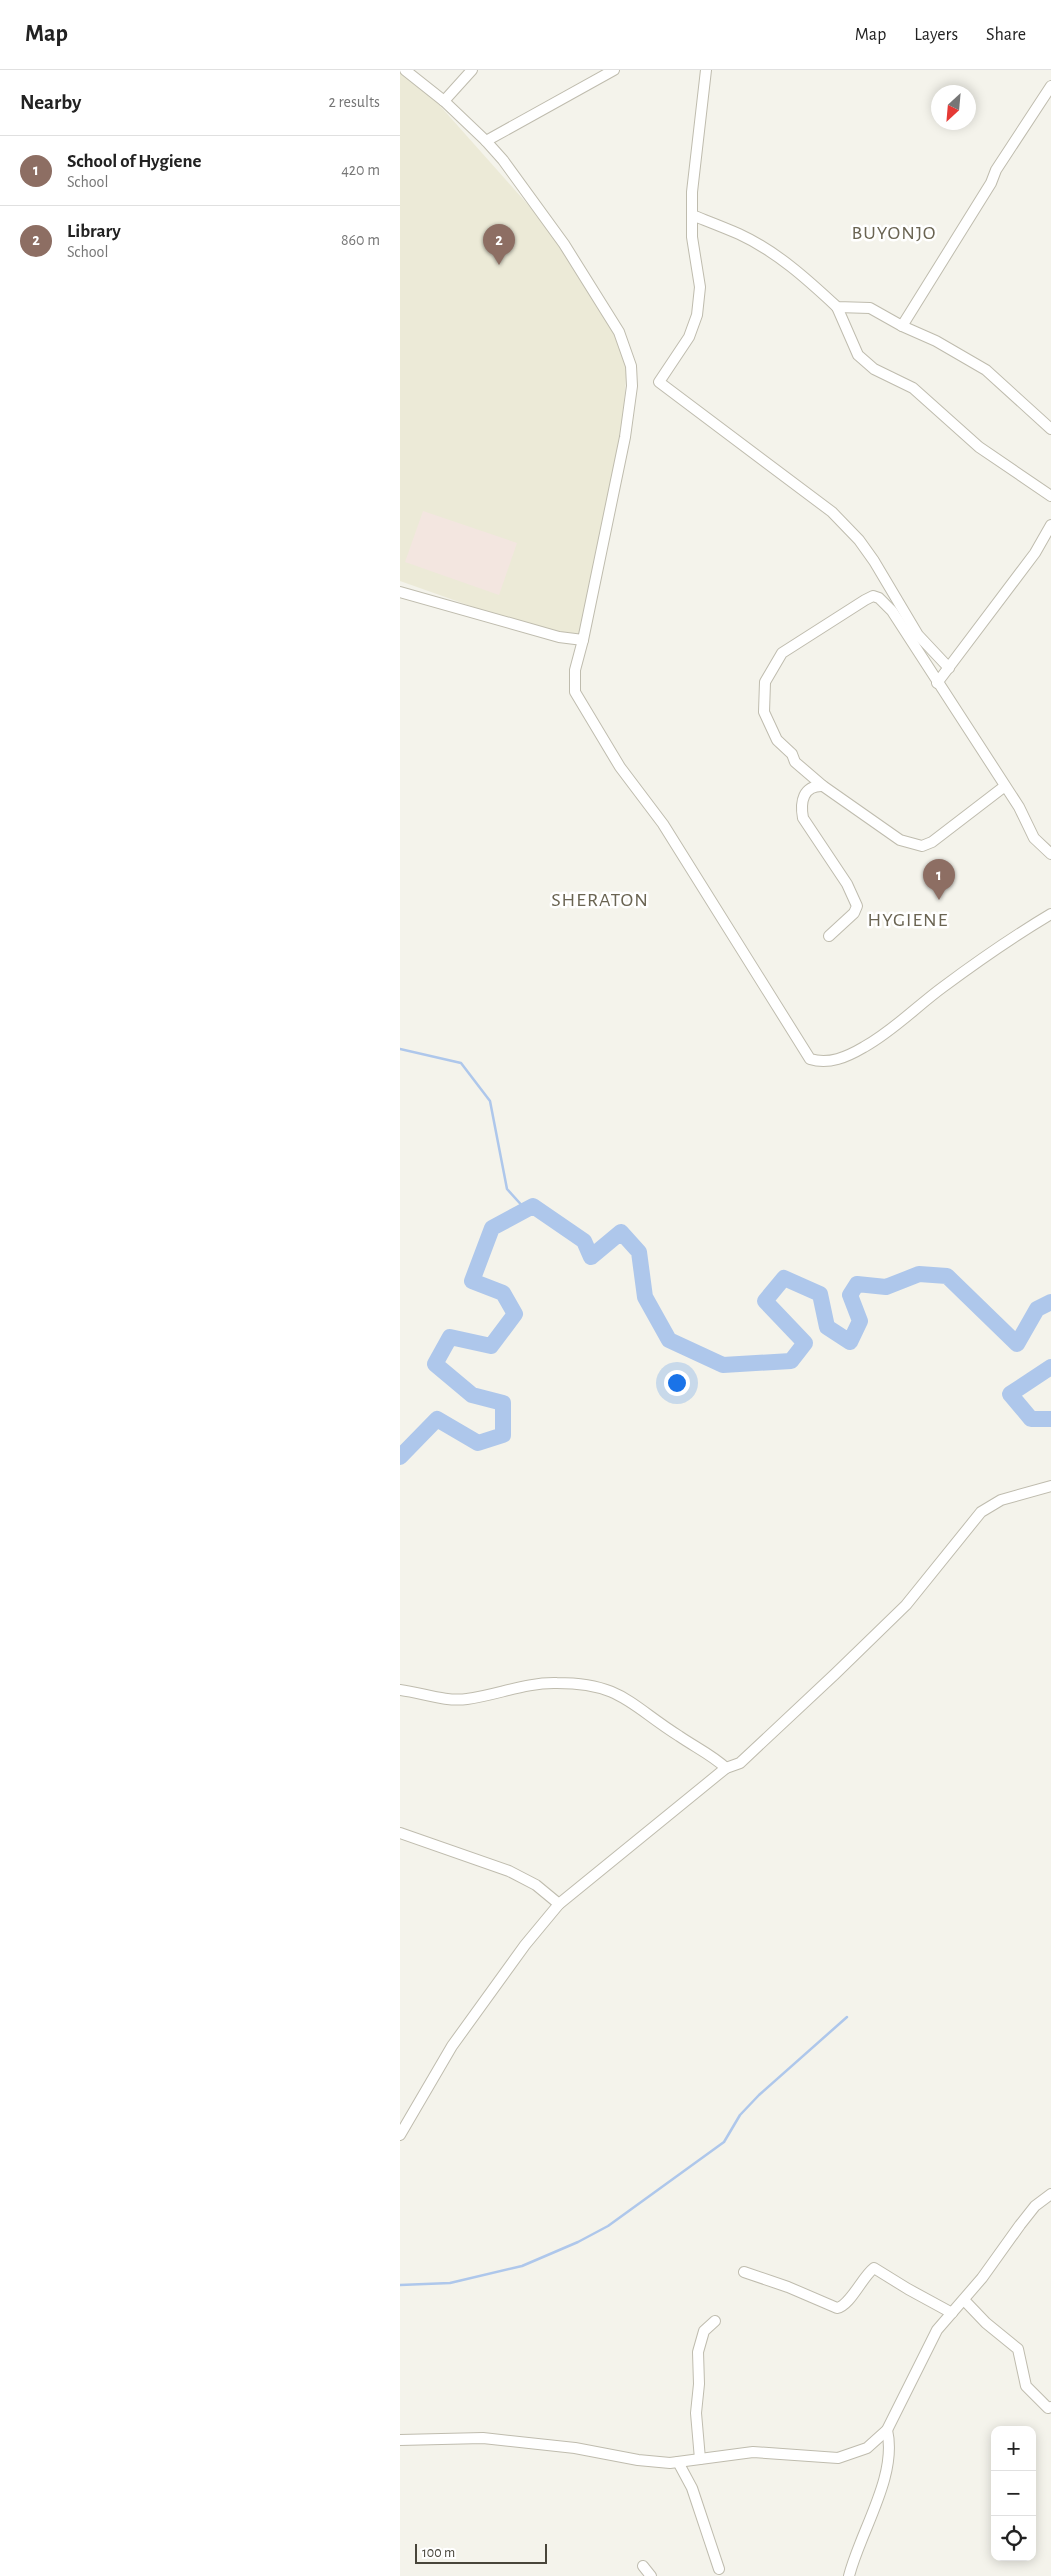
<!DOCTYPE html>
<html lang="en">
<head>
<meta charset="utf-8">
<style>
	body { margin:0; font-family:"Alegreya Sans",sans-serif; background:#f2f2f2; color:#222 }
	.controls { position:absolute; right:15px; bottom:15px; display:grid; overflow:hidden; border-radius:10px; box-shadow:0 2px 12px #0003 }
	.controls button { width:45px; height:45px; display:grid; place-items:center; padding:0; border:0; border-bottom:1px solid #e0e0e0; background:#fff; color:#222; font:25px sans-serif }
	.compass { position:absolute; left:531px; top:15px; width:45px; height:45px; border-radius:50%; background:#fff; box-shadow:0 2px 12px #0003; rotate:206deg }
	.scale { position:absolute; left:15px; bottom:12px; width:132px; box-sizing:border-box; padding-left:5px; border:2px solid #48453a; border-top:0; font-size:14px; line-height:18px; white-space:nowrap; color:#48453a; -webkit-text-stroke:4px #fff; paint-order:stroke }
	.you { position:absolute; left:276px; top:1312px; width:18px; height:18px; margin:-12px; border:4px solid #fff; border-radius:50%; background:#1a73e8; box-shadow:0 0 0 8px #1a73e833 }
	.badge { display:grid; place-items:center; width:32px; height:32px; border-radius:50%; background:#ea580c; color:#fff; font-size:16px; font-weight:700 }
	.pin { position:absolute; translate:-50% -41px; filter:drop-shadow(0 1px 2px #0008) }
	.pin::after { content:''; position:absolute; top:26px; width:18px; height:15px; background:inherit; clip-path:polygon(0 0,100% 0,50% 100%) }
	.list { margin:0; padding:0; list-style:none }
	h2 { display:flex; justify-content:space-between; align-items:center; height:65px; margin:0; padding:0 20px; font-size:21px }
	h2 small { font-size:16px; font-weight:400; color:#767676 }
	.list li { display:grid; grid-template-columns:32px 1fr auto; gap:15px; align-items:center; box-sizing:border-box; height:70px; padding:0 20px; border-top:1px solid #e0e0e0 }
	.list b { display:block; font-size:19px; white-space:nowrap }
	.list p { margin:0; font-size:16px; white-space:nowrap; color:#767676 }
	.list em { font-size:16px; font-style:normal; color:#767676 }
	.icon { flex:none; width:28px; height:28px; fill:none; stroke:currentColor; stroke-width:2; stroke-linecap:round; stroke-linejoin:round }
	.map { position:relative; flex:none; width:651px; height:2506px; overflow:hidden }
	header { display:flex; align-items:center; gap:30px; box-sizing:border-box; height:70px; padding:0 25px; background:#fff; border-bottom:1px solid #e0e0e0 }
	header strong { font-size:24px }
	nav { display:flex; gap:28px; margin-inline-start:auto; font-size:18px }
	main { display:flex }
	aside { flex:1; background:#fff }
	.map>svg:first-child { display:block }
	.education { fill:#ecead7 }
	.medical { fill:#f3e6e0 }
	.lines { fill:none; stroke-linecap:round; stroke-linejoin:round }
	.stream { stroke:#aec7eb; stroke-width:2.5 }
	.river { stroke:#aec7eb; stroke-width:16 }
	.street-casing { stroke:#bfbcae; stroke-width:12 }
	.street { stroke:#fff; stroke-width:10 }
	.labels { text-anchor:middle; stroke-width:5; stroke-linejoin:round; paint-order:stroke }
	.quarter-label { font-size:20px; letter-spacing:1px; fill:#6a6452; stroke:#fff }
</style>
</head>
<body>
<header>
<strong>Map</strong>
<nav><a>Map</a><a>Layers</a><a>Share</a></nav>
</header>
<main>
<aside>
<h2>Nearby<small>2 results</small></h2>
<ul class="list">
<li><span class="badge" style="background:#8d6e63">1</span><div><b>School of Hygiene</b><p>School</p></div><em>420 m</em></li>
<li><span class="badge" style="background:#8d6e63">2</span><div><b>Library</b><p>School</p></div><em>860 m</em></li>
</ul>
</aside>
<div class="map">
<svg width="651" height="2506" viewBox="0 0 651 2506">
	<rect width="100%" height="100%" fill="#f4f3eb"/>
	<polygon class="education" points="0,3 26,20 163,174 217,262 227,294 222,362 206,436 182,566 144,562 0,511"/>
	<polygon class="medical" points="23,441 117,473 99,525 5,492"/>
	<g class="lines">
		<g class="stream">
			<polyline points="0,979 61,993 90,1031 107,1119 126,1140"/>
			<polyline points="0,2215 50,2213 122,2196 178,2172 208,2156 324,2072 340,2045 359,2025 447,1947"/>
		</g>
		<g class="river">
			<polyline points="651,1297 610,1324 631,1349 651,1349"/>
			<polyline points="0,1387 37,1349 78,1373 103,1365 103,1333 72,1325 35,1294 50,1267 91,1276 115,1244 103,1223 72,1211 92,1158 133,1136 184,1171 191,1187 221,1162 239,1182 245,1227 269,1270 323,1295 391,1291 405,1273 365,1231 384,1208 420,1224 427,1257 450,1272 460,1251 450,1225 457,1214 486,1217 519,1204 547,1206 617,1274 637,1239 651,1232"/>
		</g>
		<g class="street-casing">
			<g id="street">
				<polyline points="306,0 292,122 292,167 300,217 297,245 289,267 259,312 432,442 459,470 474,491 518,565 549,598"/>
				<polyline points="44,31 72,0"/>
				<polyline points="86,71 214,0"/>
				<path d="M292,145C307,151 323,157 339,164C376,181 407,209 437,237L470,238L502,256L536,271L586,300L651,359"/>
				<polyline points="437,237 458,285 474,299 513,318 579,377 651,426"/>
				<polyline points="502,256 591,113 596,100 651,16"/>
				<polyline points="0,522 159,567 183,570 225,367 232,316 231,296 219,262 164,174 103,90 86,71 44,31 5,0"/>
				<path d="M183,570L175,600V622L220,697L263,754L410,989C429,995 447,987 464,977C493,961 517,936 543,917C578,891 614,866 651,844"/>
				<polyline points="537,613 635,483 651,455"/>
				<path d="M423,716C403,715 400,732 403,748L447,814L457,836L454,843L429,866"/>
				<polyline points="605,716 532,772 522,776 500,770 423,716 395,692 392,684 377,670 364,642 365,612 382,583 465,530 473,526 479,528 492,541 619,737 634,768 651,784"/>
				<path d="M0,1620C23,1623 45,1632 67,1629C97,1625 127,1612 157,1613C221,1613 230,1635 279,1666C295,1677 312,1685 326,1698"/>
				<polyline points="0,1763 109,1801 136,1815 159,1834"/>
				<polyline points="0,2065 52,1976 125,1875 159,1834 326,1698 340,1693 435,1604 506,1535 581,1442 601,1430 651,1416"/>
				<path d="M344,2202L388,2217L437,2238C450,2236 462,2207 474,2198L508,2219L552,2243"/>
				<polyline points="564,2230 586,2253 618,2279 626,2316 648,2338 651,2337"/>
				<polyline points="0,2370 83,2368 175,2378 238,2390 270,2393 353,2382 438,2388 467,2378 487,2360 537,2260 582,2208 620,2155 635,2136 651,2124"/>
				<polyline points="300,2389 296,2343 299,2314 298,2282 304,2261 315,2251"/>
				<polyline points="278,2392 292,2418 319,2499"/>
				<polyline points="243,2496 251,2506"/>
				<path d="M449,2506C460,2462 498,2406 487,2360"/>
			</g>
		</g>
		<use href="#street" class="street"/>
	</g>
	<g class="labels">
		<g class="quarter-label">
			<text x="494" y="169">BUYONJO</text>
			<text x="200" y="836">SHERATON</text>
			<text x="508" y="856">HYGIENE</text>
		</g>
	</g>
</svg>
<div class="controls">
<button>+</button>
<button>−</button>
<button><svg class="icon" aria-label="locate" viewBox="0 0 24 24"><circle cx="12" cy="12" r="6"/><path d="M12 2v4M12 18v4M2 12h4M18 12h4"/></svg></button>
</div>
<svg class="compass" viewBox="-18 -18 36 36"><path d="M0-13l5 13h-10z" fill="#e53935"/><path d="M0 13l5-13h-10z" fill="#767676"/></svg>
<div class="scale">100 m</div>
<div class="you"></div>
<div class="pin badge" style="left:539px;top:830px;background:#8d6e63">1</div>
<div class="pin badge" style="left:99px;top:195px;background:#8d6e63">2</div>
</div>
</main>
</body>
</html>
